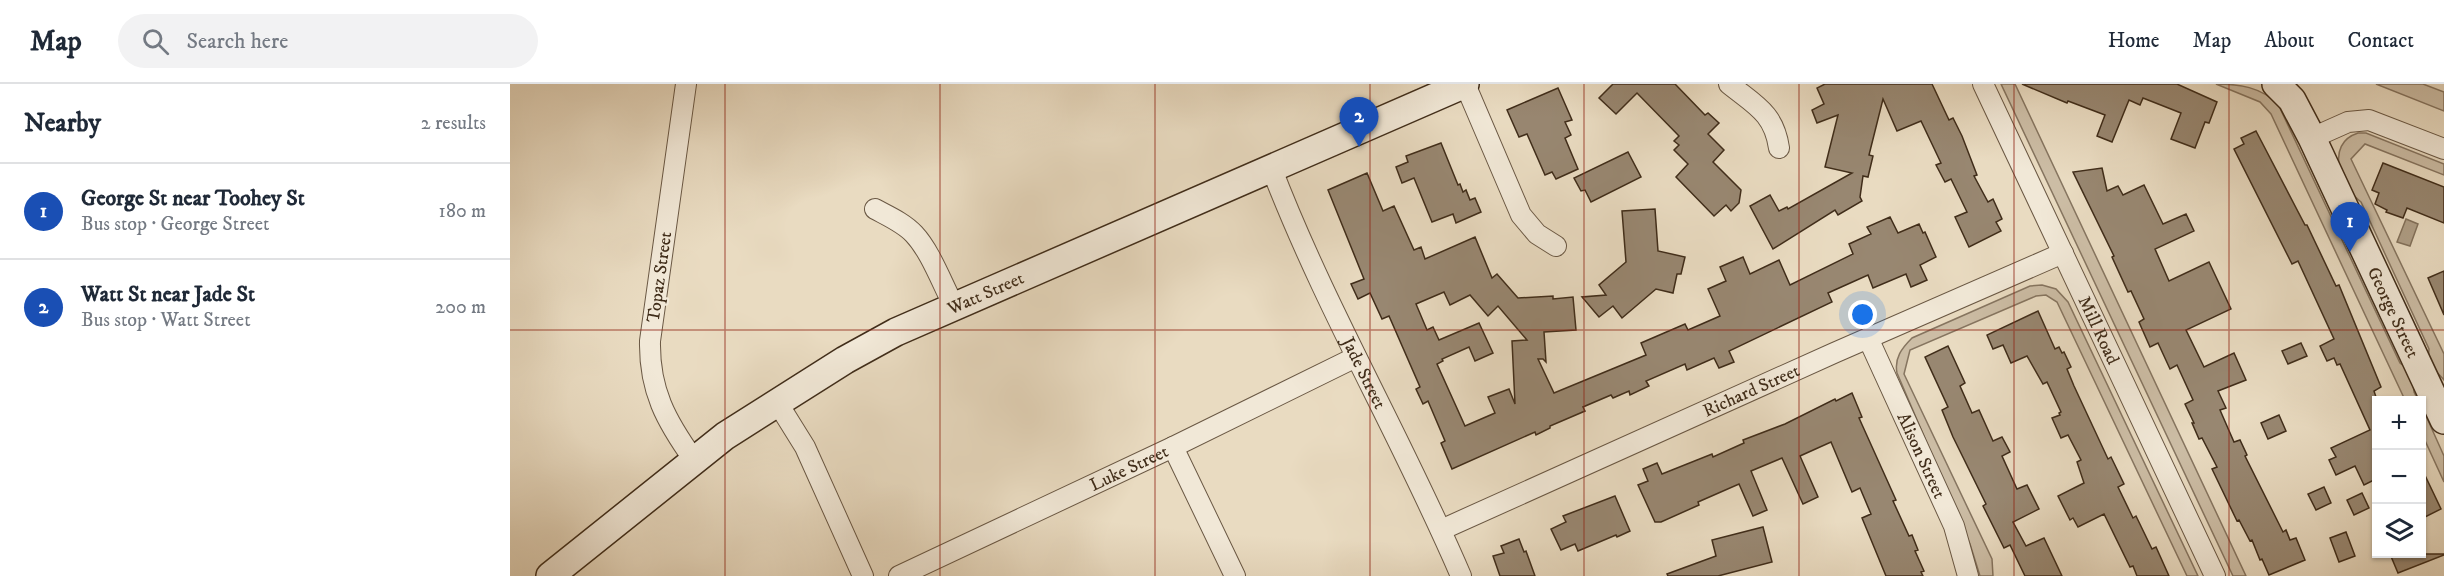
<!DOCTYPE html>
<html lang="en">
<head>
<meta charset="utf-8">
<style>
	body { margin:0; font-family:"IM FELL DW Pica",serif; background:#f2f2f3; color:#1f2937 }
	.controls { position:absolute; right:18px; bottom:18px; display:grid; overflow:hidden; border-radius:0px; box-shadow:0 2px 4px #0004 }
	.controls button { width:54px; height:54px; display:grid; place-items:center; padding:0; border:0; border-bottom:2px solid #e0e1e3; background:#fff; color:#1f2937; font:30px sans-serif }
	.you { position:absolute; left:1353px; top:231px; width:21px; height:21px; margin:-15px; border:4px solid #fff; border-radius:50%; background:#1a73e8; box-shadow:0 0 0 9px #1a73e833 }
	.badge { display:grid; place-items:center; width:39px; height:39px; border-radius:50%; background:#8f2418; color:#fff; font-size:20px; font-weight:700 }
	.pin { position:absolute; translate:-50% -50px; filter:drop-shadow(0 2px 3px #0008) }
	.pin::after { content:''; position:absolute; top:32px; width:21px; height:18px; background:inherit; clip-path:polygon(0 0,100% 0,50% 100%) }
	.list { margin:0; padding:0; list-style:none }
	h2 { display:flex; justify-content:space-between; align-items:center; height:78px; margin:0; padding:0 24px; font-size:26px }
	h2 small { font-size:20px; font-weight:400; color:#747a83 }
	.list li { display:grid; grid-template-columns:39px 1fr auto; gap:18px; align-items:center; box-sizing:border-box; height:96px; padding:0 24px; border-top:2px solid #e0e1e3 }
	.list b { display:block; font-size:22px; white-space:nowrap }
	.list p { margin:0; font-size:20px; white-space:nowrap; color:#747a83 }
	.list em { font-size:20px; font-style:normal; color:#747a83 }
	.icon { flex:none; width:33px; height:33px; fill:none; stroke:currentColor; stroke-width:2; stroke-linecap:round; stroke-linejoin:round }
	.map { position:relative; flex:none; width:1934px; height:492px; overflow:hidden }
	header { display:flex; align-items:center; gap:36px; box-sizing:border-box; height:84px; padding:0 30px; background:#fff; border-bottom:2px solid #e0e1e3 }
	header strong { font-size:28px }
	nav { display:flex; gap:33px; margin-inline-start:auto; font-size:21px }
	.search { width:420px; height:54px; background:#f2f2f3; display:flex; align-items:center; gap:15px; box-sizing:border-box; padding:0 21px; border-radius:33px; color:#747a83; font-size:22px }
	main { display:flex }
	aside { flex:1; background:#fff }
	.map>svg:first-child { display:block }
	.green { fill:#ccbda5; stroke:#867560; stroke-width:1.5 }
	.water { fill:#b0a088; stroke:#83725c; stroke-width:1.5 }
	.building { fill:#988771; stroke:#402d1a; stroke-width:1.5; fill-rule:evenodd }
	.lines { fill:none; stroke-linecap:round; stroke-linejoin:round }
	.street-casing { stroke:#6a5844; stroke-width:22 }
	.secondary-casing { stroke:#402d1a; stroke-width:30 }
	.street { stroke:#f1e8d7; stroke-width:20 }
	.secondary { stroke:#f1e8d7; stroke-width:27 }
	.grid { fill:none; stroke:#8f2418; stroke-width:1.5; stroke-opacity:0.55 }
	.labels { text-anchor:middle; stroke-width:4.5; stroke-linejoin:round; paint-order:stroke }
	.street-label { font-size:18px; fill:#402d1a; stroke:#f1e8d7 }
</style>
</head>
<body>
<header>
<strong>Map</strong>
<div class="search"><svg class="icon" aria-label="search" viewBox="0 0 24 24"><circle cx="10" cy="10" r="6"/><path d="M15 15l6 6"/></svg>Search here</div>
<nav><a>Home</a><a>Map</a><a>About</a><a>Contact</a></nav>
</header>
<main>
<aside>
<h2>Nearby<small>2 results</small></h2>
<ul class="list">
<li><span class="badge" style="background:#1a4fb4">1</span><div><b>George St near Toohey St</b><p>Bus stop · George Street</p></div><em>180 m</em></li>
<li><span class="badge" style="background:#1a4fb4">2</span><div><b>Watt St near Jade St</b><p>Bus stop · Watt Street</p></div><em>200 m</em></li>
</ul>
</aside>
<div class="map">
<svg width="1934" height="492" viewBox="0 0 1934 492">
	<rect width="100%" height="100%" fill="#e9dbc1"/>
	<filter id="stains"><feTurbulence type="fractalNoise" baseFrequency=".00333" numOctaves="4"/><feColorMatrix values="0 0 0 0 .2 0 0 0 0 .09 0 0 0 0 .02 0 0 0 .5 -.17"/></filter>
	<radialGradient id="worn" r=".72"><stop offset=".6" stop-color="#630" stop-opacity="0"/><stop offset="1" stop-color="#630" stop-opacity=".3"/></radialGradient>
	<g class="green">
		<polygon points="1491,0 1505,0 1736,492 1723,492"/>
		<path d="M1706,0C1730,0 1750,3 1768,20L1890,279L1902,288L1904,308L1908,316H1895L1761,30L1750,18Z"/>
		<polygon points="1866,0 1913,0 1934,8 1934,27"/>
		<path d="M1848,49H1856L1934,80V91L1855,60L1841,75L1934,270V296C1924,283 1917,286 1919,265L1851,118C1831,103 1814,60 1848,49Z"/>
		<path d="M1532,201L1546,205L1558,218L1688,492H1677L1547,218L1536,211L1526,212L1400,266L1394,290L1482,475L1483,492H1470L1460,460L1387,289C1384,274 1392,264 1402,254L1520,202Z"/>
		<polygon points="1912,323 1934,372 1934,398 1912,350"/>
	</g>
	<polygon class="water" points="1896,135 1908,140 1900,162 1887,158"/>
	<g class="building">
		<polygon points="1103,0 1165,0 1195,31 1198,29 1209,39 1198,50 1214,66 1203,78 1231,106 1229,119 1221,127 1216,121 1204,132 1166,93 1178,80 1164,66 1169,61 1164,57 1169,52 1127,9 1106,30 1089,14"/>
		<polygon points="1315,0 1422,0 1439,36 1443,34 1452,52 1467,91 1464,92 1478,118 1483,115 1492,135 1486,138 1491,147 1459,163 1445,133 1457,128 1441,95 1435,98 1426,81 1431,79 1411,37 1387,47 1373,15 1359,71 1363,72 1358,93 1353,92 1350,113 1352,117 1328,131 1325,126 1263,165 1240,122 1260,111 1269,127 1277,123 1278,125 1342,89 1315,83 1328,31 1307,39 1302,26 1314,20 1307,4"/>
		<polygon points="1512,0 1667,0 1707,18 1699,39 1695,38 1685,64 1661,55 1671,29 1633,14 1630,21 1619,16 1602,58 1587,52 1595,31 1558,17 1557,19"/>
		<polygon points="1048,4 1062,36 1055,38 1061,51 1055,54 1068,85 1046,95 1042,88 1035,91 1017,50 1009,53 997,26"/>
		<polygon points="1746,47 1795,141 1797,141 1826,202 1829,201 1871,303 1864,307 1866,313 1866,395 1854,401 1845,382 1826,391 1819,376 1826,373 1821,364 1860,346 1830,280 1827,281 1824,274 1817,277 1810,262 1824,255 1788,177 1782,180 1724,65 1734,60 1731,54"/>
		<polygon points="931,59 948,101 950,100 953,108 956,106 960,116 965,114 971,128 946,139 943,130 922,138 904,94 892,99 886,83 898,78 896,72"/>
		<polygon points="1118,68 1131,93 1081,118 1075,106 1071,107 1064,94"/>
		<polygon points="1873,79 1934,103 1934,139 1897,124 1893,134 1876,128 1877,126 1865,120 1869,109 1862,106"/>
		<polygon points="1592,84 1597,107 1608,102 1613,111 1634,101 1653,140 1676,130 1684,147 1645,165 1659,197 1699,178 1721,225 1676,246 1694,283 1724,269 1736,296 1708,307 1716,324 1710,326 1724,358 1730,356 1737,371 1735,372 1773,448 1776,446 1780,456 1786,454 1795,476 1759,491 1752,475 1750,476 1742,456 1740,457 1729,436 1727,437 1702,385 1707,383 1692,354 1689,355 1682,339 1684,339 1675,320 1683,316 1667,281 1660,285 1648,259 1640,263 1629,238 1634,235 1621,207 1618,208 1602,173 1604,172 1563,88"/>
		<path d="M857,89L873,127L884,122L904,166L911,163L915,175L965,153L982,194L987,190L1008,214L1043,212V215L1063,213L1066,246L1034,248L1036,278L1033,275H1028L1044,309L1136,271L1131,259L1175,240L1178,246L1210,232L1198,205L1216,197L1210,183L1233,173L1240,190L1269,176L1280,201L1343,170L1339,160L1361,150L1357,143L1380,133L1388,149L1409,140L1413,149L1415,148L1426,173L1410,181L1417,196L1408,200L1401,203L1396,190L1363,204L1358,191L1318,209L1322,218L1219,267L1224,278L1209,284L1204,274L1177,286L1175,280L1136,297L1139,302L1120,311L1119,307L1103,314L1101,311L1073,323L1075,327L1040,342V344L1026,351L1025,348L942,385L931,359L935,357L918,317L913,320L906,305L910,303L879,232L872,235L860,209L848,215L841,200L854,195L818,106ZM934,208L940,221L960,211L978,232L988,222L1017,256L1002,257L1005,320L999,305L978,313L985,329L955,342L927,280L933,277L932,275L959,263L965,277L983,269L969,239L929,256L923,243L917,246L906,220Z"/>
		<polygon points="1145,125 1148,167 1175,173 1171,190 1167,190 1163,209 1146,205 1112,234 1103,222 1089,233 1072,213 1096,211 1089,201 1116,178 1112,127"/>
		<polygon points="1934,187 1934,231 1918,194"/>
		<polygon points="1528,227 1545,265 1549,263 1552,269 1554,268 1561,283 1557,285 1564,302 1598,375 1601,373 1614,400 1608,403 1623,434 1626,432 1642,465 1646,463 1659,492 1627,492 1623,482 1620,483 1594,430 1568,443 1563,434 1560,436 1548,412 1574,399 1567,378 1571,376 1558,351 1551,354 1542,334 1550,331 1549,329 1551,328 1537,298 1533,300 1517,272 1501,279 1493,261 1483,265 1477,251"/>
		<polygon points="1791,259 1797,272 1778,280 1772,267"/>
		<polygon points="1438,262 1455,299 1450,302 1462,329 1469,326 1483,357 1492,353 1500,368 1492,372 1507,405 1517,401 1529,425 1503,438 1516,462 1534,454 1552,492 1515,492 1500,461 1494,464 1473,422 1476,420 1443,353 1432,326 1438,323 1415,273"/>
		<polygon points="1342,309 1352,333 1349,334 1386,416 1383,417 1399,452 1402,451 1408,466 1405,467 1414,487 1411,488 1413,492 1376,492 1352,434 1361,430 1350,404 1342,408 1321,358 1290,372 1308,413 1293,420 1272,374 1241,387 1257,426 1243,432 1229,400 1188,418 1189,421 1151,438 1145,438 1128,401 1138,397 1133,385 1147,379 1152,390 1202,370 1203,373 1234,359 1233,356 1275,340 1325,315 1326,317"/>
		<polygon points="1769,331 1776,347 1758,355 1751,339"/>
		<polygon points="1911,383 1931,425 1911,435"/>
		<polygon points="1814,403 1821,419 1806,426 1798,410"/>
		<polygon points="1852,409 1859,424 1844,431 1837,416"/>
		<polygon points="1105,412 1120,447 1107,453 1106,451 1068,467 1065,460 1051,466 1041,445 1056,438 1053,432"/>
		<polygon points="1253,443 1262,478 1208,492 1158,492 1157,490 1206,472 1202,456"/>
		<polygon points="1836,448 1845,472 1829,478 1820,454"/>
		<polygon points="1009,455 1014,468 1016,467 1025,492 990,492 983,472 994,469 991,462"/>
		<polygon points="1880,470 1934,470 1934,471 1888,489"/>
	</g>
	<g class="lines">
		<g class="street-casing">
			<g id="street">
				<path d="M176,0L140,257C139,306 156,337 184,376"/>
				<polyline points="955,0 1011,131 1027,150 1046,162"/>
				<path d="M1219,0C1245,21 1264,29 1269,64"/>
				<path id="s1" d="M1473,0L1705,492"/>
				<polyline points="1802,54 1838,38 1859,36 1934,65"/>
				<path id="s2" d="M761,83C815,224 892,354 951,492"/>
				<path d="M365,125C378,132 394,139 404,150C421,168 433,202 445,224"/>
				<path id="s3" d="M1358,254L1444,442L1458,492"/>
				<polyline points="267,318 295,363 353,492"/>
				<polyline points="663,363 725,492"/>
				<path id="s4" d="M931,446L1324,269L1553,169"/>
				<path id="s5" d="M389,492L663,363L846,273"/>
			</g>
		</g>
		<g class="secondary-casing">
			<g id="secondary">
				<path id="s6" d="M1766,0L1782,16L1802,54L1934,336"/>
				<path id="s7" d="M40,492L215,352L335,276L386,248L955,0"/>
			</g>
		</g>
		<use href="#street" class="street"/>
		<use href="#secondary" class="secondary"/>
	</g>
	<path class="grid" d="M215,0V492M430,0V492M645,0V492M860,0V492M1074,0V492M1289,0V492M1504,0V492M1719,0V492M0,246H1934"/>
	<g class="labels">
		<g class="street-label">
			<text transform="translate(149 193) rotate(-82)" y="6">Topaz Street</text>
			<text dy="6" stroke="none"><textPath href="#s7" startOffset="522">Watt Street</textPath></text>
			<text dy="6" stroke="none"><textPath href="#s6" startOffset="258">George Street</textPath></text>
			<text dy="6" stroke="none"><textPath href="#s1" startOffset="272">Mill Road</textPath></text>
			<text dy="6" stroke="none"><textPath href="#s2" startOffset="226">Jade Street</textPath></text>
			<text dy="6" stroke="none"><textPath href="#s4" startOffset="340">Richard Street</textPath></text>
			<text dy="6" stroke="none"><textPath href="#s3" startOffset="129">Alison Street</textPath></text>
			<text dy="6" stroke="none"><textPath href="#s5" startOffset="254">Luke Street</textPath></text>
		</g>
	</g>
	<rect width="100%" height="100%" filter="url(#stains)"/>
	<rect width="100%" height="100%" fill="url(#worn)"/>
</svg>
<div class="controls">
<button>+</button>
<button>−</button>
<button><svg class="icon" aria-label="layers" viewBox="0 0 24 24"><path d="M12 4l9 5-9 5-9-5zM3 14l9 5 9-5"/></svg></button>
</div>
<div class="you"></div>
<div class="pin badge" style="left:1840px;top:168px;background:#1a4fb4">1</div>
<div class="pin badge" style="left:849px;top:63px;background:#1a4fb4">2</div>
</div>
</main>
</body>
</html>
